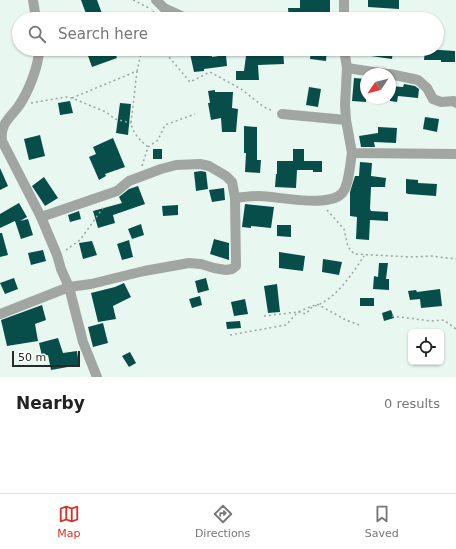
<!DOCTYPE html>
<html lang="en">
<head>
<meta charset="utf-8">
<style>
	body { margin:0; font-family:"DejaVu Sans",sans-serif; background:#f6f6f6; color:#222 }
	.controls { position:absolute; right:12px; bottom:12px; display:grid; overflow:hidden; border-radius:6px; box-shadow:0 1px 3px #0004 }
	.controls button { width:36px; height:36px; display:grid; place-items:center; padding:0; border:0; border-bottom:1px solid #e0e0e0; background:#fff; color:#222; font:20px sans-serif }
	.compass { position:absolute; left:360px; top:68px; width:36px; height:36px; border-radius:50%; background:#fff; box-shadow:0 1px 3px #0004; rotate:235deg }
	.scale { position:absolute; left:12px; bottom:10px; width:68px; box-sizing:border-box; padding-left:4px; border:2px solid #252a28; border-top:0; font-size:11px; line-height:14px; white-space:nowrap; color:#252a28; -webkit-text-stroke:3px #fff; paint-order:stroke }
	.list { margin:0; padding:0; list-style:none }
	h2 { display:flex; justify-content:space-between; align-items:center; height:52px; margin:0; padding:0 16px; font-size:17px }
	h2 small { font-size:13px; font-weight:400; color:#767676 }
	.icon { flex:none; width:22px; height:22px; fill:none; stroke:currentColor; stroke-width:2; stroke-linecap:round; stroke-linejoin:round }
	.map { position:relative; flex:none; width:456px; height:377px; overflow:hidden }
	.search { position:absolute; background:#fff; box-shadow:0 1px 3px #0004; left:12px; right:12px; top:12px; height:44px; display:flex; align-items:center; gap:10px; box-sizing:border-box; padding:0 14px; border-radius:22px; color:#767676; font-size:15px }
	.sheet { height:116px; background:#fff }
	nav { display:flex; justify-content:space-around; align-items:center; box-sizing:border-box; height:56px; border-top:1px solid #e0e0e0; background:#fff; font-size:11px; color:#767676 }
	nav a { display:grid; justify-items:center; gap:2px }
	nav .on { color:#d93025 }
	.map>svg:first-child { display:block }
	.building { fill:#074d49 }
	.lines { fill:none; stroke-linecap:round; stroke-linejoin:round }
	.path { stroke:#9aa4a0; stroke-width:1.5; stroke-dasharray:2 3; stroke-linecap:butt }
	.street { stroke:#a2a6a3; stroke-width:10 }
</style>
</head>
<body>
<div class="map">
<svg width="456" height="377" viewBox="0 0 456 377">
	<rect width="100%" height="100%" fill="#e9f7f1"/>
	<g class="building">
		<polygon points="81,0 97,0 104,19 88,19"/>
		<polygon points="300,0 330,0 330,19 289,19 288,8 300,8"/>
		<polygon points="368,0 399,0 399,9 368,7"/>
		<polygon points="98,49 130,49 130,50 116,55 117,58 92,67 87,53"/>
		<polygon points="189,49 211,49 212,57 226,55 227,66 204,69 204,71 194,72"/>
		<polygon points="230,49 283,49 284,64 258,65 259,80 236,80 236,71 244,71 246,56 230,54"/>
		<polygon points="311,49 327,49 326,61 310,59"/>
		<polygon points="371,49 393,50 392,59 371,56"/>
		<polygon points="425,49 455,51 455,62 441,62 441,60 424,60"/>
		<polygon points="354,78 366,79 366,102 352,101"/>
		<polygon points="404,84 415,86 419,89 418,98 398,96 397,102 390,101 390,86 403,87"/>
		<polygon points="309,87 321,89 318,107 306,105"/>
		<polygon points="215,90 215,92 233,92 232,108 238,109 236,132 222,132 221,118 211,120 208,103 210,103 208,91"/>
		<polygon points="70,101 73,113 60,115 58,103"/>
		<polygon points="120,103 131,104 128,135 116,133"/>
		<polygon points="425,117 439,119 437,132 423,129"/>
		<polygon points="244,126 257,127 257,160 261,160 260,173 245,172 246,153 244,153"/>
		<polygon points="378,127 397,128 396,143 374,142 375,147 361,147 359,136 378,133"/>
		<polygon points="40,135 45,156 29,160 24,139"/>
		<polygon points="113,138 125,167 105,174 106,176 99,180 89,157 96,154 93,147"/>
		<rect x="153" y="149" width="9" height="10"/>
		<polygon points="293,149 304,149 304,161 322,161 322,172 313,172 313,170 297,170 296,188 275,187 276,174 277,174 277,161 293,161"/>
		<polygon points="360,162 372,163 371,176 386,178 385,187 371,187 370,209 371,211 388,212 388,221 370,220 369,240 356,239 357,217 350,216 350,192 355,176 359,176"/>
		<polygon points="0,168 8,186 0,190"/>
		<polygon points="201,171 206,172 208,189 196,191 194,172"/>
		<polygon points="44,177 58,198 45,206 32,186"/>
		<polygon points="406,179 418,180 418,183 437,184 436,196 408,194 406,193"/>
		<polygon points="138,186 145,204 113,215 115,223 98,228 93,211 122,203 119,197 129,189"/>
		<polygon points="224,188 225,200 212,202 209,190"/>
		<polygon points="19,203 27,217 20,221 28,219 33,235 21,239 15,221 0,228 0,214"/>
		<polygon points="245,204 274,207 271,228 251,226 251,228 242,227"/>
		<polygon points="178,205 178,215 163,216 162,206"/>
		<polygon points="79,211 81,219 70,222 68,215"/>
		<polygon points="141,224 144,235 132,239 128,229"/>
		<polygon points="277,225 291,225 291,237 277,236"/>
		<polygon points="0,233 2,233 8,255 0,257"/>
		<polygon points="214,239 229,243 229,260 210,254"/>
		<polygon points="129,240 133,257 122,260 117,244"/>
		<polygon points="92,241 97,255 83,259 79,243"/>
		<polygon points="43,250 46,261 31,265 28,253"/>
		<polygon points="279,252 305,256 303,271 279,268"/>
		<polygon points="323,259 342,262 339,275 322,272"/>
		<polygon points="379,263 388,263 386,279 389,279 389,290 373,289 374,276 378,277"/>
		<polygon points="14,278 18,289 5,294 0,283"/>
		<polygon points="206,278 209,290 198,293 195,281"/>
		<polygon points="124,283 131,297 113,306 116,319 98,322 91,293 115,287"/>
		<polygon points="277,284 280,312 268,313 264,286"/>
		<polygon points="440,289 442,306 421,308 420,299 410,300 408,291 416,290 417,292"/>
		<polygon points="200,296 202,305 192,308 189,299"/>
		<rect x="360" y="298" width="14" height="8"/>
		<polygon points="245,299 248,314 234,316 231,302"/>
		<polygon points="42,305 46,320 35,324 38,341 7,346 1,320"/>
		<polygon points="391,310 394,318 384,321 382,313"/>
		<polygon points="240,321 241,328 227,329 226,322"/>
		<polygon points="103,323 108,343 93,347 88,327"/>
		<polygon points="58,338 63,353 77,351 79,365 51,370 48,355 42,356 39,343"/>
		<polygon points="130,352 136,363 129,367 122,356"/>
	</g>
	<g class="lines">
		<g class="path">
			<polyline points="133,0 149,8"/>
			<polyline points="153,11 157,19"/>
			<polyline points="149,19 152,9"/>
			<polyline points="164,49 164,51 190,82 210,72 241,89 264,107 273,111"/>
			<path d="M137,71L131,123C133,134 140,140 148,147"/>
			<polyline points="72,98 137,71 142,49"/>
			<polyline points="31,103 66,97 72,98 106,112 115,119 131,123"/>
			<polyline points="142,166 148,147 158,140 165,125 195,114"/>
			<polyline points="327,210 344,229 348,247 354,254 410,257 431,256 456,259"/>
			<polyline points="66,250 80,240 105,205"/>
			<polyline points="264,316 298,312 317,304 346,320 359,325"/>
			<polyline points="392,316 431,321 444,320 456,329"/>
			<path d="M230,335L286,325L298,312L306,314L312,307C335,301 352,274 364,256"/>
		</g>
		<g class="street">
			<polyline points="33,0 36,19"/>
			<polyline points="156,0 164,8 188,19"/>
			<polyline points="344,19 344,0"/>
			<path d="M39,49C39,66 28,93 18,107C9,119 0,124 2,141L41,217L57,255L61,269L69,287L83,342L97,377"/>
			<polyline points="344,49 347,68 345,105 346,120 352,153 456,154"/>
			<polyline points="347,68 387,74"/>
			<polyline points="390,74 418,80 427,88 433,99 441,102 454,101 456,103"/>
			<polyline points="282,114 346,120"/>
			<path d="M235,198C243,197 251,196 259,196C277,196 331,209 343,192C349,184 350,164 352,153"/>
			<polyline points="0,314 69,287 91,284 144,271 189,263 201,264 214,268 226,270 232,269 236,266 235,198 232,182 226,176 209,166 200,164 176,165 161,169 129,181 117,191 41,217"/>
		</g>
	</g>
</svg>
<div class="controls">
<button><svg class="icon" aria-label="locate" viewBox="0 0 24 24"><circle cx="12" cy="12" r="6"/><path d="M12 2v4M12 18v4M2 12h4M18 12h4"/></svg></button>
</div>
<svg class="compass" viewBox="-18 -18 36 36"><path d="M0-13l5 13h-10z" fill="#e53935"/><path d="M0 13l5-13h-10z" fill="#767676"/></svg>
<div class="scale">50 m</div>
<div class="search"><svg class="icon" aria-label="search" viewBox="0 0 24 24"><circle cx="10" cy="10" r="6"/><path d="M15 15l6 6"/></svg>Search here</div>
</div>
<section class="sheet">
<h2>Nearby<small>0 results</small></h2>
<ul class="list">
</ul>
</section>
<nav>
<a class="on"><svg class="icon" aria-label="map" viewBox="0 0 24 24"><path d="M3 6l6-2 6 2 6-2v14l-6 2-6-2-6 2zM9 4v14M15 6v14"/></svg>Map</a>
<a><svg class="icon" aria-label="directions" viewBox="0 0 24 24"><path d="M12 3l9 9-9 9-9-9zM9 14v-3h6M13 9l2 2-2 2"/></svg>Directions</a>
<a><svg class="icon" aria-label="saved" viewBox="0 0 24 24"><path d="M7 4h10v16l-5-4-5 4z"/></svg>Saved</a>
</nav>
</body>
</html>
